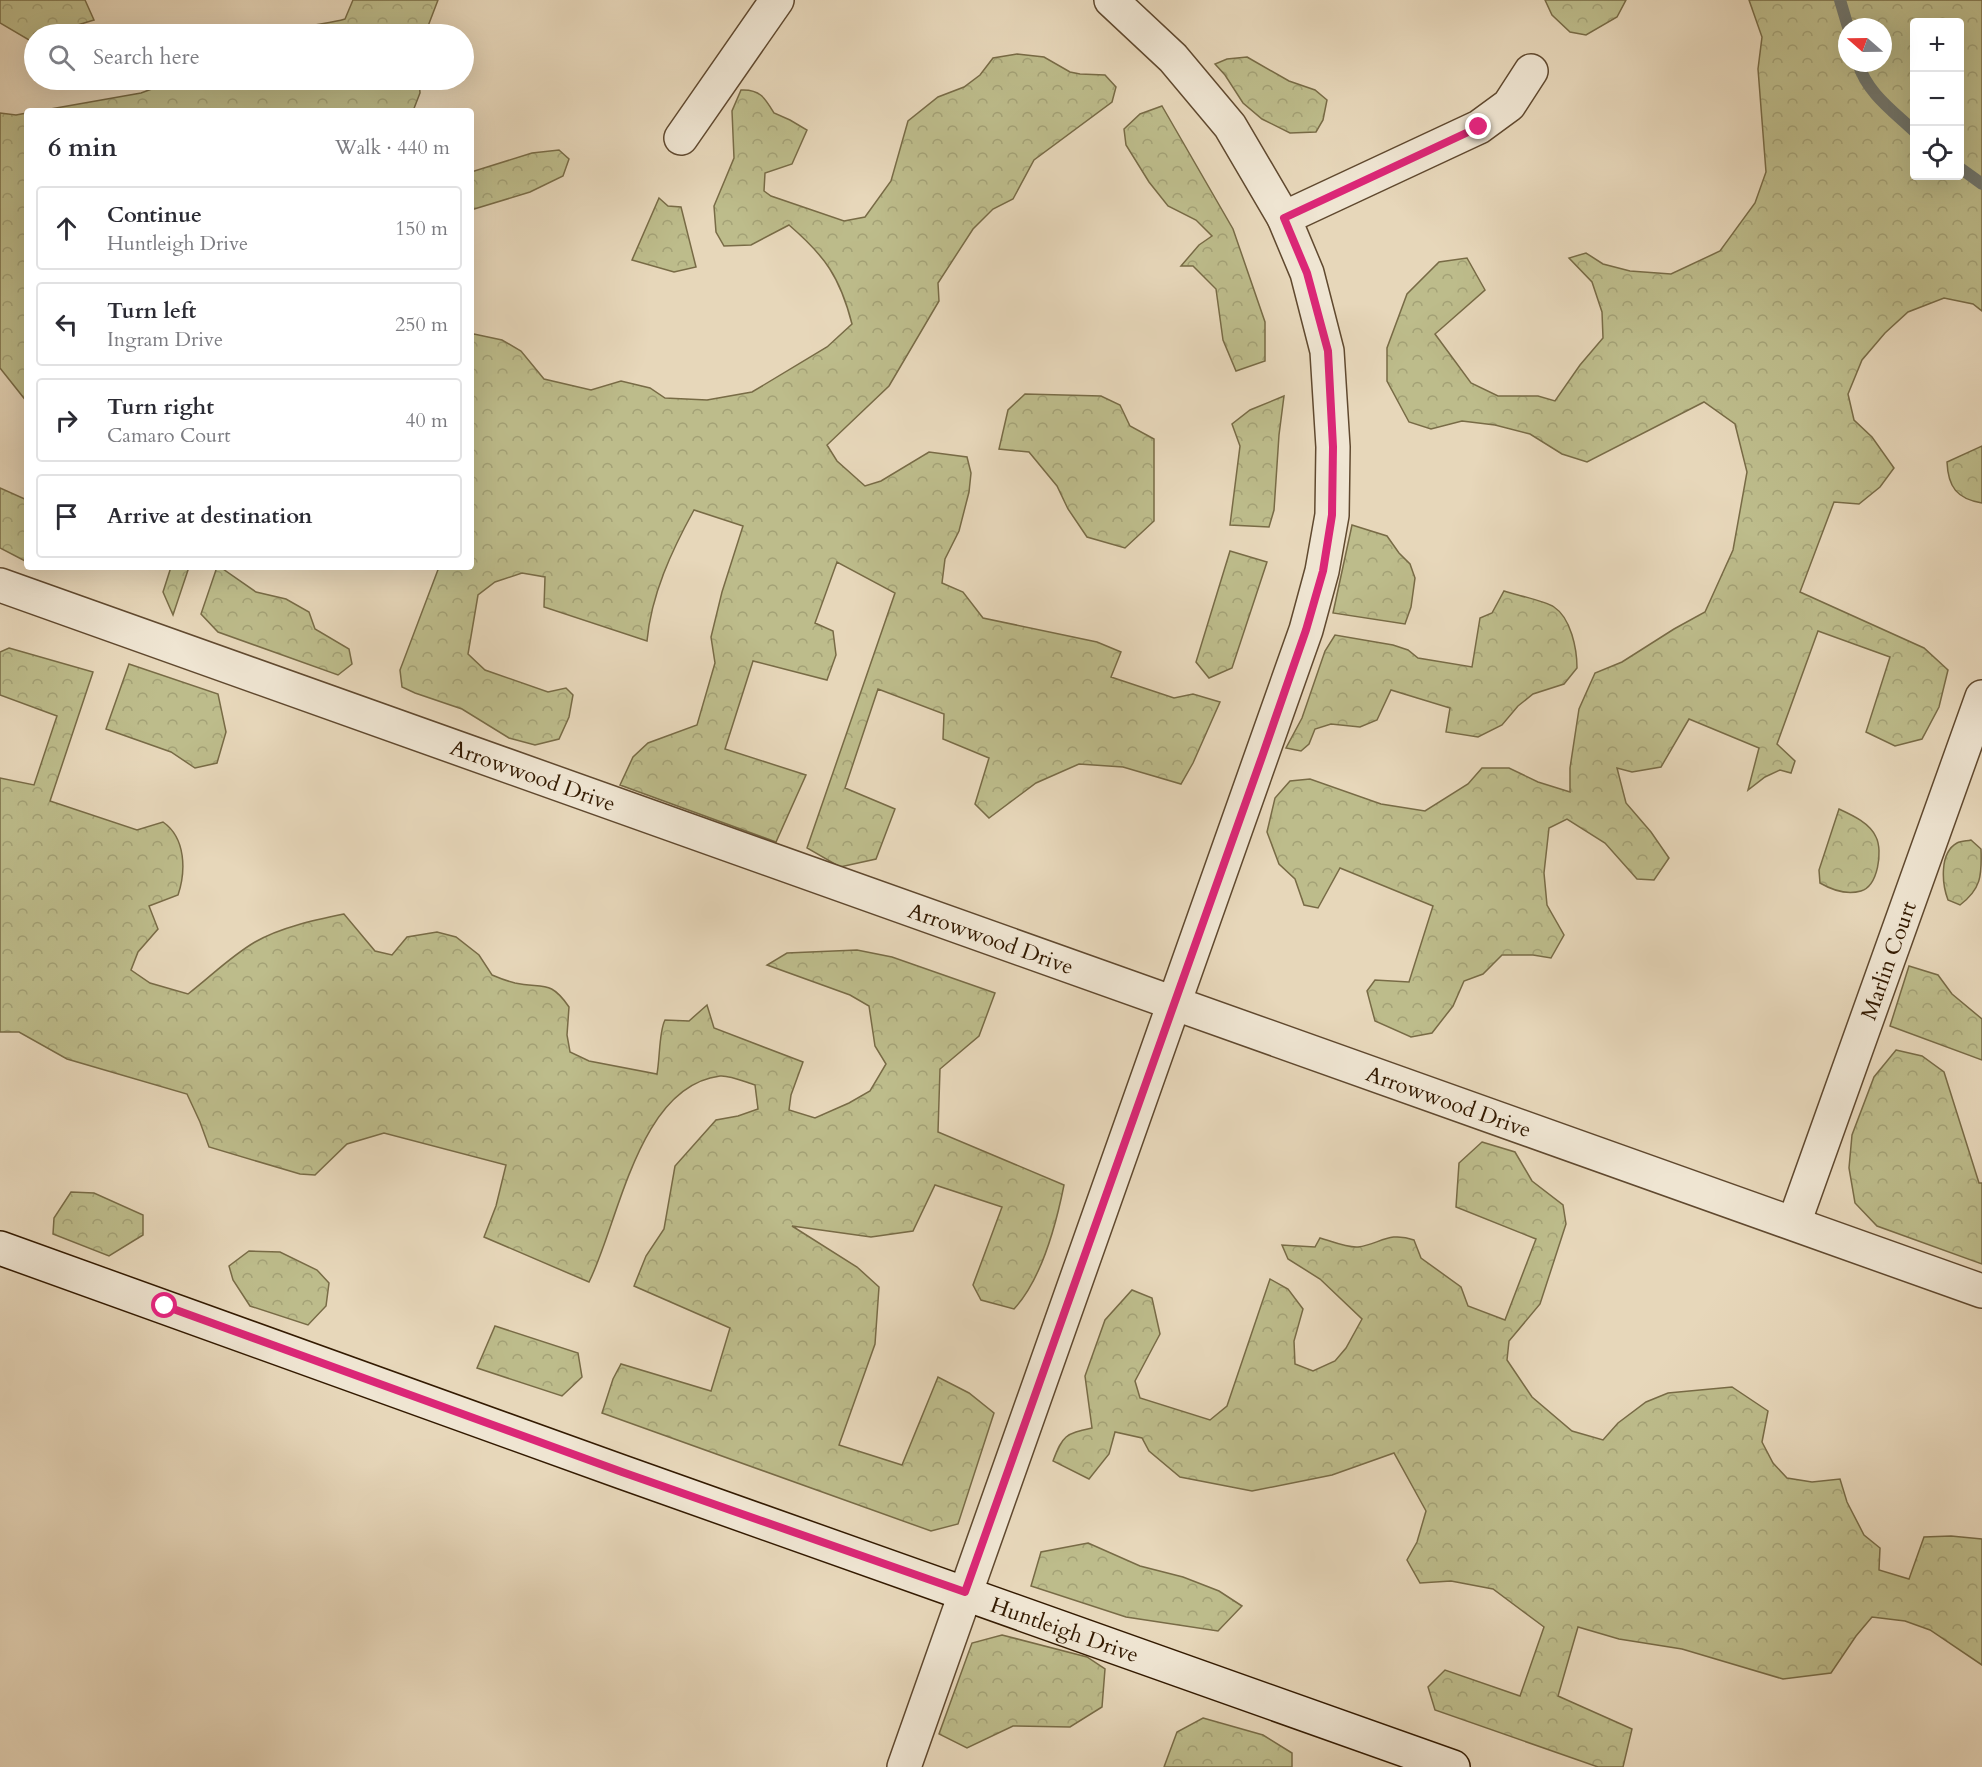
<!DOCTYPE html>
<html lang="en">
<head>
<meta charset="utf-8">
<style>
	body { margin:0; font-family:Cardo,serif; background:#f2f2f3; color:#2b2b33 }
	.controls { position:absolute; right:18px; top:18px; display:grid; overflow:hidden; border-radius:6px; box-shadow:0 6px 24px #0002 }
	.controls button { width:54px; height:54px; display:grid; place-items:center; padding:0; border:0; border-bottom:2px solid #e1e1e2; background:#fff; color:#2b2b33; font:30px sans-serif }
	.compass { position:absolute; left:1838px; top:18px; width:54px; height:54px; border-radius:50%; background:#fff; box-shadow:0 6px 24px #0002; rotate:290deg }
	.stop { position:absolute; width:18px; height:18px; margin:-14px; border:4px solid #db2777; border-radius:50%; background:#fff }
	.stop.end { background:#db2777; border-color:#fff; box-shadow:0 2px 6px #0008 }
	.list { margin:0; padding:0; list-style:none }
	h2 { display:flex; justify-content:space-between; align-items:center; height:78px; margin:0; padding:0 24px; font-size:26px }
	h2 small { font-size:20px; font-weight:400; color:#7c7c81 }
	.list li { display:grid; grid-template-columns:39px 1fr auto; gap:18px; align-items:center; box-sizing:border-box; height:84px; margin:0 12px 12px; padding:0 12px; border:2px solid #e1e1e2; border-radius:6px }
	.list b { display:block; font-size:22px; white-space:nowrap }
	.list p { margin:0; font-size:20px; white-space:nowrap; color:#7c7c81 }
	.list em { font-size:20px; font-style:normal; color:#7c7c81 }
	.icon { flex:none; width:33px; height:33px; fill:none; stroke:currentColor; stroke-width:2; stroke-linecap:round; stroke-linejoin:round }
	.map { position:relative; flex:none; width:1982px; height:1767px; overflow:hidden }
	.search { position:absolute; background:#fff; box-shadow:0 6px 24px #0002; left:24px; top:24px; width:450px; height:66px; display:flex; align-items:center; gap:15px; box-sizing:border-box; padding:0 21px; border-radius:33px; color:#7c7c81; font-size:22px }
	.panel { position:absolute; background:#fff; box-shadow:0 6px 24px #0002; left:24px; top:108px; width:450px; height:462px; border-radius:6px }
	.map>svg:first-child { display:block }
	.forest { fill:url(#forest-crowns); stroke:#786b46; stroke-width:1.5; fill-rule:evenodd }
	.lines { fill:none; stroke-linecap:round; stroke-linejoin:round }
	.stream { stroke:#717870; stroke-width:12 }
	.street-casing { stroke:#60492f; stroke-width:36 }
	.secondary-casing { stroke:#331a01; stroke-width:36 }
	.street { stroke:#efe5d2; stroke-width:33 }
	.secondary { stroke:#efe5d2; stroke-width:33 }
	.route { stroke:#db2777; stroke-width:8 }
	.labels { text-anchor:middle; stroke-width:6; stroke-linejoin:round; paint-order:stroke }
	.street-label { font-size:22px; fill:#331a01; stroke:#efe5d2 }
</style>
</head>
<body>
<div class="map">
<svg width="1982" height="1767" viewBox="0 0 1982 1767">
	<defs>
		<pattern id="forest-crowns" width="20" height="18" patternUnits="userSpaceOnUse" patternTransform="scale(1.5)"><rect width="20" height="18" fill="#bdbc8b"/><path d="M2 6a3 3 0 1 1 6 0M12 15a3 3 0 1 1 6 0" fill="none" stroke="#a3a176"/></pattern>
	</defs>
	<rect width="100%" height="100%" fill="#e7d7ba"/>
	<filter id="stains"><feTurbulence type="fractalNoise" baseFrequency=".00333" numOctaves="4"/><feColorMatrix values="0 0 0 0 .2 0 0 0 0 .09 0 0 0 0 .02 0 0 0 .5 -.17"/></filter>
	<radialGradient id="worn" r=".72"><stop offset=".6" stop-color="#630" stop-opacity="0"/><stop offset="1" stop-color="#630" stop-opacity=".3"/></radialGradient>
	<g class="forest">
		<polygon points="0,0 85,0 94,20 48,34 34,34 34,39 29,40 0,23"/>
		<path d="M353,0H438L425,34H287C304,24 325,25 345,19Z"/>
		<polygon points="1545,0 1626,0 1617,17 1586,35 1570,32 1552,15"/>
		<path d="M1749,0H1982V311L1973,304L1944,298L1908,312L1885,333L1862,360L1848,394L1854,420L1872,437L1894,468L1880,487L1859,504L1834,502L1800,592L1924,648L1948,670L1939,707L1922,739L1895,746L1866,732L1890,657L1818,631L1777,744L1795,761L1791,773L1780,770L1765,777L1748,790L1759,748L1689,719L1661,767L1632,772L1617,768L1626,803L1651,832L1669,858L1654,880L1637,879L1605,843L1567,819L1549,828L1544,873L1547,905L1564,935L1551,958L1533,955H1502L1483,974L1464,981L1453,1006L1432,1033L1411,1037L1375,1021L1367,991L1375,980L1409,982L1433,906L1340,868L1318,908L1304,905L1295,879L1279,864L1267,832L1275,798L1290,781L1310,779L1381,804L1425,811L1468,784L1482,768H1509L1538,782L1570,792V768L1579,709L1595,673L1622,662L1674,629L1705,612L1733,550L1747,472L1735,424L1704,402L1587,462L1562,454L1530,434L1495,425L1462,421L1431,429L1409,422L1387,381V348L1407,294L1439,262L1467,258L1485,290L1435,334L1471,383L1498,396H1538L1555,401L1580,365L1603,338L1602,312L1592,282L1569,258L1586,253L1603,264L1630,271L1671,274L1720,251L1755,203L1766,172L1758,69L1762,37ZM1914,22H1960V176H1914ZM1847,27H1883V63H1847Z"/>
		<path d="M1017,54L1044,57L1070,72L1080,74L1105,75L1116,87L1112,102L1034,160L1013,199L993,209L973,229L938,283L939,301L889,386L827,445L837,461L865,486L881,481L929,452L967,457L971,473L969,492L959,531L945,559L942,583L963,592L983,618L1097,642L1121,652L1111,677L1174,698L1193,694L1220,702L1193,763L1181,784L1123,767L1079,764L1036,783L989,818L975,804L989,758L943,739L944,714L878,689L845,788L895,809L876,859L840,867L807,848L895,593L837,562L815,623L833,631L836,655L827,680L753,661L725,749L806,775L776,842L620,785L633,757L648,743L697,725L715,663L711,637L722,592L743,526L694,510C672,550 651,595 647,641L544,607L545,577L522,573L495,582L478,595L468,654L485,670L548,692L566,688L573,695L569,717L559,739L535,745L509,738L462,709L415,693L402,687L400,670L439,567H471V335L474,334L502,340L521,351L544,379L591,390L621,381L650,388L665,398L707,400L752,392L827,347L852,324C840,277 825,256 789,225L751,245L724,246L716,232L714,206L734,158L732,111L741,90C760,89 765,98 774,113L790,120L807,130L792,164L765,173L764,191L771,196L844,221L865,217L891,181L908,121L938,97L964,87L980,75L993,58Z"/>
		<polygon points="1247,57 1289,81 1315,90 1327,100 1323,120 1316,132 1290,133 1262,119 1243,103 1225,75 1215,64 1227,59"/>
		<polygon points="176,80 419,80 420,93 413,111 39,111 141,93"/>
		<polygon points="1162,106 1233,229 1265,322 1265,361 1236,371 1223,340 1216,289 1193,266 1181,266 1199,245 1212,236 1196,220 1168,206 1149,182 1126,145 1124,129 1140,114"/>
		<polygon points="0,113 16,115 27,113 27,402 0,368"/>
		<polygon points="559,150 569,159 563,176 530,192 471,210 471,172 532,153"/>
		<polygon points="659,198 668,206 681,207 696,267 674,272 632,260"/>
		<polygon points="1025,394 1101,396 1120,405 1130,426 1154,439 1154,521 1125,548 1087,537 1068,509 1057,486 1029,452 999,449 1008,410"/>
		<polygon points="1284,396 1279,435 1274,510 1269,527 1230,525 1240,446 1232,424 1250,410"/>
		<path d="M1982,446V503C1957,499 1948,487 1947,462Z"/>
		<polygon points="0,488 27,500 27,562 0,548"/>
		<polygon points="1352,525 1387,536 1399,553 1410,564 1415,578 1411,607 1405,624 1333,613"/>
		<polygon points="1230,551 1267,562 1232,668 1209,678 1196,662"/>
		<polygon points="171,567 189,567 173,615 163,592"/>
		<polygon points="217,567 220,567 256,592 286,599 309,612 315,629 349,649 352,664 338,675 218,632 201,614"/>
		<path d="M1504,591C1516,595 1545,601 1554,607C1571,618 1577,649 1577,668L1564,684L1533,694L1518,706L1502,725L1478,737L1446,732L1450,708L1391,690L1377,720L1360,727L1331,724L1315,729L1309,744L1301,751L1286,748L1302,718L1325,651L1335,635L1393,645L1408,650L1418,658L1472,667L1480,618L1492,613Z"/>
		<path d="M9,648L93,672L50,801L137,830L163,822C186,838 186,871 178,895L149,906L158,929L138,952L131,970L150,983L188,994C210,977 231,956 255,942C281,927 315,920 344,914L375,951L392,955L407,937L437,932L456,937L479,955L492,975C499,978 507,981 515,983C543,989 550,979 569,1007L567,1035L570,1052L589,1061L657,1074C660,1058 659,1031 665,1020L689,1021L707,1005L714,1028L803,1062L791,1095L789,1110L815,1118L849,1103L870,1091L886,1064L875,1046L869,1006L850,995L767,965L787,953L857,950L892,957L995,993L979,1036L940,1069L938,1132L1064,1185C1056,1225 1042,1279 1014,1309L981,1300L973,1285L1002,1207L935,1185L913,1231L871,1237L792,1226L857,1267L879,1287L875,1344L839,1445L902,1465L938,1377L969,1393L994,1413L958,1524L931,1531L602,1413L613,1379L621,1364L711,1391L730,1328L634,1286L646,1256L664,1229L675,1166L716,1120L738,1116L758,1109L755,1085C745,1082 730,1075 720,1076C638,1086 619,1222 589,1282L484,1237L496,1206L506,1165L384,1133L347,1144L315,1175L300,1174L209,1147L200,1122L187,1094L67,1059L19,1032H0V778L34,785L57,716L0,695V652Z"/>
		<polygon points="129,664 218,694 226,732 217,763 195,768 171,752 106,729"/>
		<path d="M1839,809C1852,815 1870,823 1876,837C1883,851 1878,886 1861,891C1847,895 1832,890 1820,883L1819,870Z"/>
		<path d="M1971,840L1981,849C1982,876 1981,889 1960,905L1948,900C1942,884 1939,853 1957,843C1961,841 1967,841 1971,840Z"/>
		<polygon points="1909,966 1938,975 1952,994 1982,1019 1982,1060 1890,1026"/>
		<polygon points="1896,1050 1922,1056 1944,1072 1979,1183 1982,1183 1982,1264 1877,1226 1855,1203 1849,1168 1852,1135 1874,1077"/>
		<path d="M1482,1142L1515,1152L1532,1181L1563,1205L1566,1224L1540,1304L1509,1341L1507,1360L1532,1397L1572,1431L1603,1440L1618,1423L1646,1402L1668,1393L1732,1387L1768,1411L1762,1442L1773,1463L1787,1478L1812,1482L1840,1479L1847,1502L1864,1535L1880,1548L1879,1570L1909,1579L1924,1537L1951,1536L1982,1539V1665L1930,1630L1905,1621L1872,1617L1856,1636L1831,1673L1783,1679L1682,1649L1619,1639L1578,1627L1558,1696L1632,1729L1623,1767H1598L1435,1710L1428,1687L1445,1670L1520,1696L1544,1627L1493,1589L1451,1581L1420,1583L1407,1560L1417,1542L1426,1511L1394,1453L1332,1475L1252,1491L1180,1477L1149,1451L1142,1438L1115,1432L1109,1454L1089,1479L1053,1461C1063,1435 1065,1434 1092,1428L1085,1376L1105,1320L1132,1290L1152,1298L1160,1334L1135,1381L1140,1398L1210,1420L1227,1406L1270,1279L1288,1289L1303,1309L1294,1341L1295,1364L1313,1371L1335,1361L1346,1348L1362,1319L1320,1279L1288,1259L1282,1245L1315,1247L1320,1238C1331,1241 1347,1248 1358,1247C1380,1244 1389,1231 1414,1240L1421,1258L1461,1287L1468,1306L1505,1320L1536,1239L1456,1207L1459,1163Z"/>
		<polygon points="71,1192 94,1193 143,1215 143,1235 109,1256 53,1234 54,1218"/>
		<polygon points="249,1251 280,1252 317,1270 329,1283 326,1306 308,1325 250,1306 233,1280 229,1266"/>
		<polygon points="495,1326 578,1353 582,1377 562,1396 477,1368"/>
		<polygon points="1088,1543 1140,1566 1183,1577 1219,1591 1242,1606 1218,1631 1126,1617 1031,1586 1041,1552"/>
		<polygon points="1002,1635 1087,1657 1105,1669 1102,1707 1070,1727 1013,1726 967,1748 939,1734 972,1643"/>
		<polygon points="1203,1718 1263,1735 1292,1753 1292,1767 1164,1767 1177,1732"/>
	</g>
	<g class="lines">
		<g class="stream">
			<polyline points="1840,0 1848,27"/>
			<path d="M1858,63C1867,93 1893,111 1914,131"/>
			<polyline points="1960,168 1982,184"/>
		</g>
		<g class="street-casing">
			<g id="street">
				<polyline points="681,138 777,0"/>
				<polyline points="1284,218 1479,127 1509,105 1531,71"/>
				<path id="s1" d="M0,585L1982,1291"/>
				<path id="s2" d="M1794,1223L1982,697"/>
				<polyline points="904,1767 1306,630 1322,571 1332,515 1333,447 1327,351 1307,273 1284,218 1230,126 1173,58 1111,0"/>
			</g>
		</g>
		<g class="secondary-casing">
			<g id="secondary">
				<path id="s3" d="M0,1248L622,1472L1453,1767"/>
			</g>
		</g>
		<use href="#street" class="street"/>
		<use href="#secondary" class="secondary"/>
	</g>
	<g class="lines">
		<polyline class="route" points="165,1306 622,1472 965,1592 1263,754 1306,630 1323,571 1332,515 1333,447 1328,351 1307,273 1284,218 1479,127"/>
	</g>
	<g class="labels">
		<g class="street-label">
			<text dy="8" stroke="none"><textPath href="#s1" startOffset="566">Arrowwood Drive</textPath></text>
			<text dy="8" stroke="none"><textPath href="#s1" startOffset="1052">Arrowwood Drive</textPath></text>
			<text dy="8" stroke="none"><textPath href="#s2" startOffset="279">Marlin Court</textPath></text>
			<text dy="8" stroke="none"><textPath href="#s1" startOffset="1538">Arrowwood Drive</textPath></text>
			<text dy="8" stroke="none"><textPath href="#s3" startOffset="1131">Huntleigh Drive</textPath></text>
		</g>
	</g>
	<rect width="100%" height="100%" filter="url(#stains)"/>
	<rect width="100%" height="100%" fill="url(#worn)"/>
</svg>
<div class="controls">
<button>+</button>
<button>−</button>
<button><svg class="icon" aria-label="locate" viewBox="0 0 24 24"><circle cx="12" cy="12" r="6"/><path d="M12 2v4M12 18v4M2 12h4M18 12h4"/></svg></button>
</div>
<svg class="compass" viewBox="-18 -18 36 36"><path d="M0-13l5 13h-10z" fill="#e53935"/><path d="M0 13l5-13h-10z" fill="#7c7c81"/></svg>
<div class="stop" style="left:165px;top:1306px"></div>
<div class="stop end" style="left:1479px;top:127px"></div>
<div class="search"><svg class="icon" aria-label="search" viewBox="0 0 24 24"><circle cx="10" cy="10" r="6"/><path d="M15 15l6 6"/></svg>Search here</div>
<section class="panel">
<h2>6 min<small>Walk · 440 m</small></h2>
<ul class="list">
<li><svg class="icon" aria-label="ahead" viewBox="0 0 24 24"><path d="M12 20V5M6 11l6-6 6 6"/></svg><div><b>Continue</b><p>Huntleigh Drive</p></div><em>150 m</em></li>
<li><svg class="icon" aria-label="left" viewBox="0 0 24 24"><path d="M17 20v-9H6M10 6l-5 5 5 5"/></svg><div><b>Turn left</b><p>Ingram Drive</p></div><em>250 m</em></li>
<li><svg class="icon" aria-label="right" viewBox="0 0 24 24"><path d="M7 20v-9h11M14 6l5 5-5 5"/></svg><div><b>Turn right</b><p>Camaro Court</p></div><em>40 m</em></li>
<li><svg class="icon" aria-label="arrive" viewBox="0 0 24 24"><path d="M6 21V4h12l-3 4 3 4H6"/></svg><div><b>Arrive at destination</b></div></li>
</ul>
</section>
</div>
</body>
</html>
